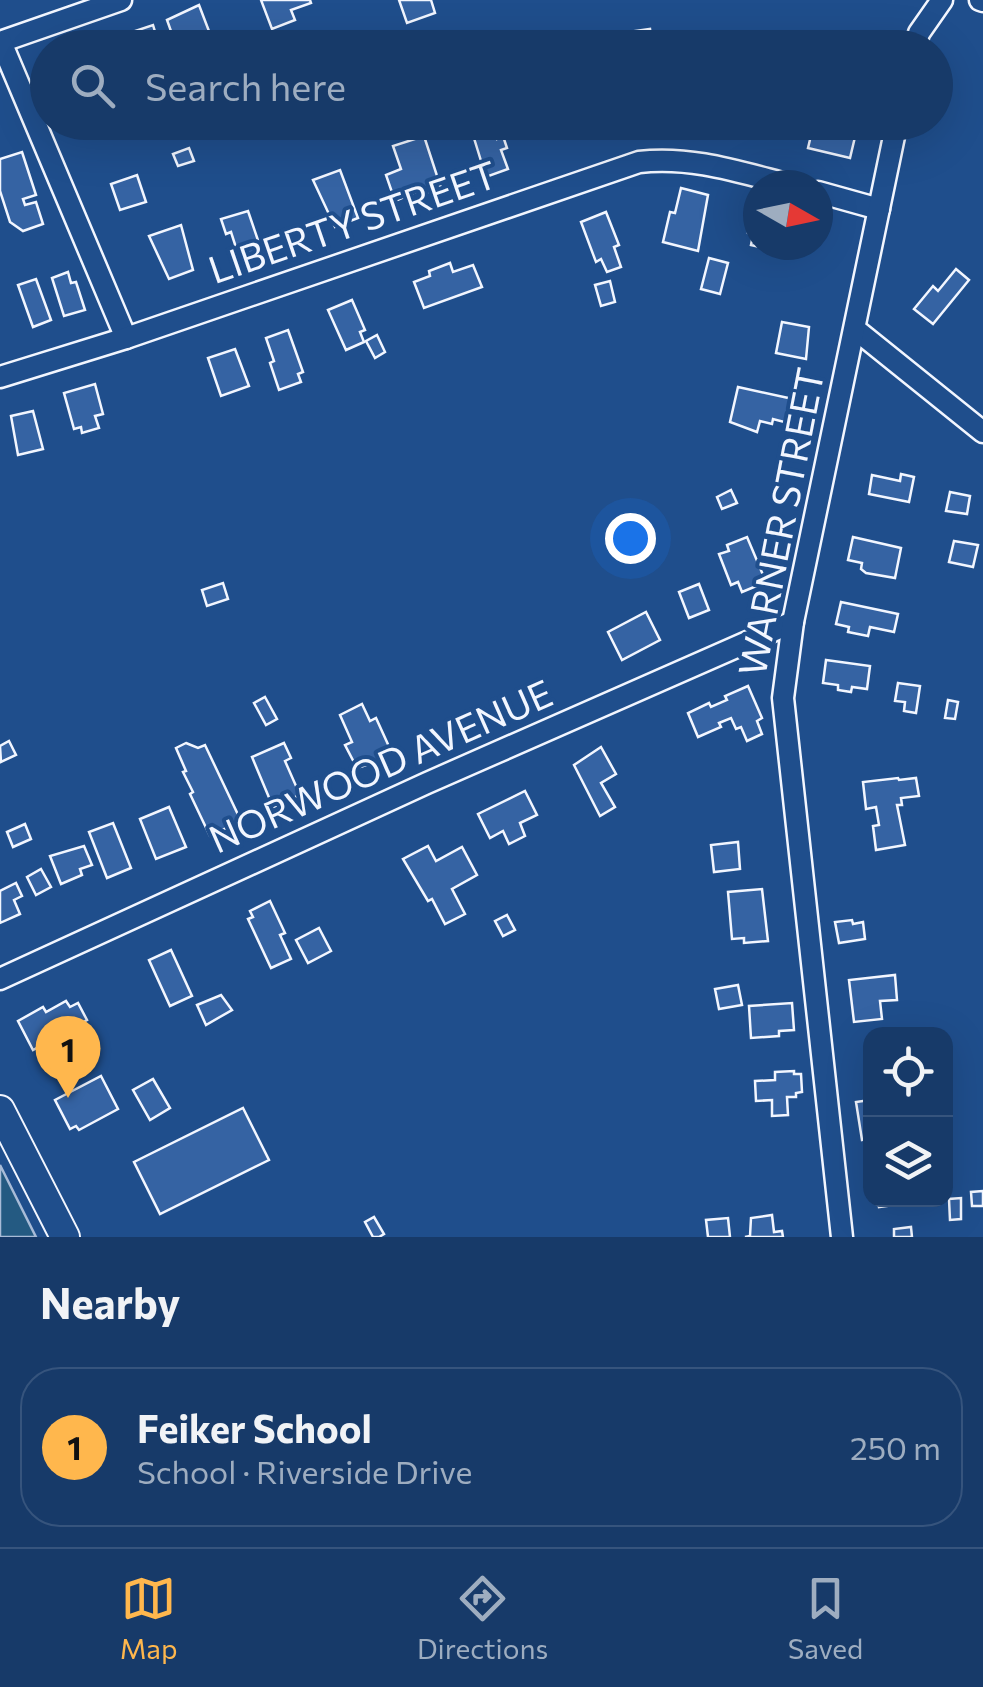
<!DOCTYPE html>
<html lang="en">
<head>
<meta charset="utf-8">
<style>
	body { margin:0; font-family:Commissioner,sans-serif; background:#244571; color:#f1f3f6 }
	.controls { position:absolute; right:30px; bottom:30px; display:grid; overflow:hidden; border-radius:20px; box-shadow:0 10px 40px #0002 }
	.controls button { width:90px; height:90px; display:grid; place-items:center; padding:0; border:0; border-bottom:2px solid #36547d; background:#173a69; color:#f1f3f6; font:50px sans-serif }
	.compass { position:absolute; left:743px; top:170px; width:90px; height:90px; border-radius:50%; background:#173a69; box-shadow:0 10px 40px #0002; rotate:99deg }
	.you { position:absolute; left:630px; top:538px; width:35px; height:35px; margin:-25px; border:8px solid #fff; border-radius:50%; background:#1a73e8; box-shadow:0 0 0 15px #1a73e833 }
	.badge { display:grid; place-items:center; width:65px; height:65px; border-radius:50%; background:#ffb74d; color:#111; font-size:32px; font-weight:700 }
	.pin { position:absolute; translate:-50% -82px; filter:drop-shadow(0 2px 5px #0008) }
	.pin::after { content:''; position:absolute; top:52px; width:35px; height:30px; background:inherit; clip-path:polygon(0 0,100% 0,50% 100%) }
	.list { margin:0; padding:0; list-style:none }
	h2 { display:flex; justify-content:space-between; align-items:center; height:130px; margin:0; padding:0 40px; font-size:42px }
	h2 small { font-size:32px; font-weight:400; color:#9eadc0 }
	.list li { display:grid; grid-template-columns:65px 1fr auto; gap:30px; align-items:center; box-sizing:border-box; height:160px; margin:0 20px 20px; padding:0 20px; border:2px solid #36547d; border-radius:40px }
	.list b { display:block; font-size:38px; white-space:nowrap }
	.list p { margin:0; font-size:32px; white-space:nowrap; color:#9eadc0 }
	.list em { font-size:32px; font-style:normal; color:#9eadc0 }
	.icon { flex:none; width:55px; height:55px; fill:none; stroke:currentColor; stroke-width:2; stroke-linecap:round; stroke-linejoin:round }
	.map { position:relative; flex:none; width:983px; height:1237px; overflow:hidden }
	.search { position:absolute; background:#173a69; box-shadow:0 10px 40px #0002; left:30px; right:30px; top:30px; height:110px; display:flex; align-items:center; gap:25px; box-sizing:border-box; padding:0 35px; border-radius:55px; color:#9eadc0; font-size:38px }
	.sheet { height:310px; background:#173a69 }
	nav { display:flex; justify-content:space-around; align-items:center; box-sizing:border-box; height:140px; border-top:2px solid #36547d; background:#173a69; font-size:28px; color:#9eadc0 }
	nav a { display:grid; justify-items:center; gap:5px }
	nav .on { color:#ffb74d }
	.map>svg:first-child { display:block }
	.green { fill:#245a82; stroke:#a8bbd7; stroke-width:2.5 }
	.building { fill:#3563a3; stroke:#f2f6ff; stroke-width:2.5 }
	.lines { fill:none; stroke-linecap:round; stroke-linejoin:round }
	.street-casing { stroke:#f2f6ff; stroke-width:25 }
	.secondary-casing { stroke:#f2f6ff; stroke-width:32 }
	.street { stroke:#1f4e8c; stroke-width:20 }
	.secondary { stroke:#1f4e8c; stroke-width:28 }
	.labels { text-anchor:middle; stroke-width:8; stroke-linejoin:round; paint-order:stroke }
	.street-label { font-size:38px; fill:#f2f6ff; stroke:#1f4e8c }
</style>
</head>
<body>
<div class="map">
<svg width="983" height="1237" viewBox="0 0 983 1237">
	<rect width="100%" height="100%" fill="#1f4e8c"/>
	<polygon class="green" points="0,1165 36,1237 0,1237"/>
	<g class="building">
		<polygon points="261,0 310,0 311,3 291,10 295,20 272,29"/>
		<polygon points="399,0 431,0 435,13 407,23"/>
		<polygon points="199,5 212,39 187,48 177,48 167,20"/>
		<polygon points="153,25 160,48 118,48 114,38"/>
		<polygon points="650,29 652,45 631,48 628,32"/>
		<polygon points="689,39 726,48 687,48"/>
		<polygon points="88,122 115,122 117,128 95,137"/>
		<polygon points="469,122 492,122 497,139 503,136 507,148 501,150 508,169 486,177"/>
		<polygon points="813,127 855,137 850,158 808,148"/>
		<polygon points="424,136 441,188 422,195 420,190 395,201 386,175 401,169 393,146"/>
		<polygon points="189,148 194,161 178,166 173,154"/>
		<polygon points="22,152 36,195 23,199 25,205 36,202 43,224 23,231 10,222 0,191 0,159"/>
		<polygon points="340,170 358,218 335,227 313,180"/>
		<polygon points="137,175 146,202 120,210 111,184"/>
		<polygon points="681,188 708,195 698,251 663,242 670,212 675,213"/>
		<polygon points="754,206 758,207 758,245 769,245 768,249 751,245 753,235 748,233"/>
		<polygon points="248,211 262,252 240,260 231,232 226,234 221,219"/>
		<polygon points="606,212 619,245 614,247 621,267 607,272 601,259 596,262 581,222"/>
		<polygon points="181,225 193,270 169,279 149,236"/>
		<polygon points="709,258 728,263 720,294 701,289"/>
		<polygon points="450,263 453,272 473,265 482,287 424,308 414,282 430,276 429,271"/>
		<polygon points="956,269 969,280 933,324 914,309 933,286 938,291"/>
		<polygon points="68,272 71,283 76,282 85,310 64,316 52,278"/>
		<polygon points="36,279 51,320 33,327 18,285"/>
		<polygon points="610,281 615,302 601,306 595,285"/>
		<polygon points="352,300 365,330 360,332 364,342 346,350 328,310"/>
		<polygon points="782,322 809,327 806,359 776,353"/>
		<polygon points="288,330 303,372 298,374 301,382 279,390 270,363 274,361 266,338"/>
		<polygon points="377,335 385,352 375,358 366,341"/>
		<polygon points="235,349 249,386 221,396 208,358"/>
		<polygon points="95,384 103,414 95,416 99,428 82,433 81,427 74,429 64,393"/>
		<polygon points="738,387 793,399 788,423 773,419 772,424 760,421 757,432 730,422"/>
		<polygon points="33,411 43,449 18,455 11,416"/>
		<polygon points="901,474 914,477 909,502 869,494 872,475 900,481"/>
		<polygon points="731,490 737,503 722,509 717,497"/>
		<polygon points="950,492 970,496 967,514 946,511"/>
		<polygon points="747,537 766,582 742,592 738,582 731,585 719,554 729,551 727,545"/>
		<polygon points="853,537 901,548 895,578 866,573 861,569 862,563 848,560"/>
		<polygon points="954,541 978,545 973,567 949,562"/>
		<polygon points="223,583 228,599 207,606 202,590"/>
		<polygon points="699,584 709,610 689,618 679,592"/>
		<polygon points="841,602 898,614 894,632 870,627 868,636 848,632 849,627 836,624"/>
		<polygon points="646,612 660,640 622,660 608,632"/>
		<polygon points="826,660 870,666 867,689 852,687 851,692 838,690 838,685 823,683"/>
		<polygon points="898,683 920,686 916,713 904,711 905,702 895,701"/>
		<polygon points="748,686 762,718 757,721 762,734 747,741 741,727 736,729 731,718 719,723 721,727 698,737 688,713 709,703 711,707 727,700 725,696"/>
		<polygon points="265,697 277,719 266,725 254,703"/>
		<polygon points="948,700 958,702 955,719 945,718"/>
		<polygon points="362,704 370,721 376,718 391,751 381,756 383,760 357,768 345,745 352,742 340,715"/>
		<polygon points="9,741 16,755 1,762 0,746"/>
		<polygon points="186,743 198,748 205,745 241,821 210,836 190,794 193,792 183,772 186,771 176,748"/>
		<polygon points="284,743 291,758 285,761 300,795 273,807 252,757"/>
		<polygon points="601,747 616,774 601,783 615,807 600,816 574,765"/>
		<polygon points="898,778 899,780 916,778 919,796 901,798 902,805 897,805 905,845 876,850 873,826 879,825 876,807 866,809 863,782"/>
		<polygon points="525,791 537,815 520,823 525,836 509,844 503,831 490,838 478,814"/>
		<polygon points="169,807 186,847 156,859 140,819"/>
		<polygon points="113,823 131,868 107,878 89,832"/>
		<polygon points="25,824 31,839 13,847 7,832"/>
		<polygon points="738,842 740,869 714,872 711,845"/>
		<polygon points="84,846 92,865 80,869 82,875 61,884 50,856"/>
		<polygon points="428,846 436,861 462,847 477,875 452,889 465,914 445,924 432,899 428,901 403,859"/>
		<polygon points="41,869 51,887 36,895 27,877"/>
		<polygon points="16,883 22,896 14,900 20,914 0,923 0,891"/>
		<polygon points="762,889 768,941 744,943 744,938 732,939 728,892"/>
		<polygon points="270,901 285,933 280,935 291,959 271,968 248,919 253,917 250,911"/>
		<polygon points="507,915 515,930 503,936 495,921"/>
		<polygon points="852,920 853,924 863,922 865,939 839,943 835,922"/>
		<polygon points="319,928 331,951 308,963 296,940"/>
		<polygon points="171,950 192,996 170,1006 149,960"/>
		<polygon points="895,975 897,1000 880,1001 882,1019 854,1022 849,980"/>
		<polygon points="738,985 742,1005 719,1009 715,989"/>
		<polygon points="221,995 232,1010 206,1025 197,1005"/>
		<polygon points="66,1001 70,1007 78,1003 87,1020 33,1050 18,1021 43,1007 46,1012"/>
		<polygon points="792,1003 794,1030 779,1031 779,1036 751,1038 749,1006"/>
		<polygon points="794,1071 794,1074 801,1074 802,1092 796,1093 796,1097 787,1097 788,1115 772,1116 772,1100 756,1101 755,1081 775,1080 775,1072"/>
		<polygon points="101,1076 118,1109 79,1130 76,1126 70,1129 55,1100"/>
		<polygon points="153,1079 170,1108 150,1120 133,1090"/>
		<polygon points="870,1100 870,1138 862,1140 856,1102"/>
		<polygon points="243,1108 269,1160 160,1214 134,1162"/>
		<polygon points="983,1191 983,1206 972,1206 971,1192"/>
		<polygon points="961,1198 961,1219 950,1220 949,1199"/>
		<polygon points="878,1200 908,1200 908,1203 879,1207"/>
		<polygon points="772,1215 774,1232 782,1231 783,1237 745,1237 750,1236 751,1218"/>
		<polygon points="374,1217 384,1234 379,1237 373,1237 365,1222"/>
		<polygon points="728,1218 730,1237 708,1237 706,1220"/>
		<polygon points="911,1227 912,1237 894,1237 894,1229"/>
	</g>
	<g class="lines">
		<g class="street-casing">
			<g id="street">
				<polyline points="980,0 983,1"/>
				<polyline points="0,42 121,0"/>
				<polyline points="1,42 126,338"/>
				<polyline points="915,48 919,33 942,0"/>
				<polyline points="818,192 879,209"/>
				<polyline points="855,329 983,432"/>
				<path d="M0,377L126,338L639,162C692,156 739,172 790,185"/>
				<polyline points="0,979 427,783 793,622"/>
				<polyline points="842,1237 783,698 793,622 897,122"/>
			</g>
		</g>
		<g class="secondary-casing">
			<polyline id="secondary" points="0,1110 65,1237"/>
		</g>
		<use href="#street" class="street"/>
		<use href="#secondary" class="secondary"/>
	</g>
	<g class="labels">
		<g class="street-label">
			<text transform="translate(353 223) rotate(-19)" y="13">LIBERTY STREET</text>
			<text transform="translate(782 522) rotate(-79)" y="13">WARNER STREET</text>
			<text transform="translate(381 767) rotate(-24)" y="13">NORWOOD AVENUE</text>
		</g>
	</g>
</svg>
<div class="controls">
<button><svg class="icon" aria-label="locate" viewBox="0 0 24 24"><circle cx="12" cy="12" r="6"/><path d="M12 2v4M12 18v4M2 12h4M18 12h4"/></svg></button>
<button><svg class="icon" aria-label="layers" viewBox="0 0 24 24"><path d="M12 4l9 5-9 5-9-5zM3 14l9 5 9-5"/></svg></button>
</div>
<svg class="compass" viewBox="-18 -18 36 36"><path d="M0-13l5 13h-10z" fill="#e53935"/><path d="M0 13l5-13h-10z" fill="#9eadc0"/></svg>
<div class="you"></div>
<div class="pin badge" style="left:68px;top:1098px">1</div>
<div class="search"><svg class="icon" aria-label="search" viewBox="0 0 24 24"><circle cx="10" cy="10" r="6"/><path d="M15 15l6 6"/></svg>Search here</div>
</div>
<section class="sheet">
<h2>Nearby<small></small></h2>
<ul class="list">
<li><span class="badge">1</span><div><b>Feiker School</b><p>School · Riverside Drive</p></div><em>250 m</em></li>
</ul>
</section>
<nav>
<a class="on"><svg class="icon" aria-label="map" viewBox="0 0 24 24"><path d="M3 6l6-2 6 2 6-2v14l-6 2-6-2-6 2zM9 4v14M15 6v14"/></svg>Map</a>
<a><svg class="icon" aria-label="directions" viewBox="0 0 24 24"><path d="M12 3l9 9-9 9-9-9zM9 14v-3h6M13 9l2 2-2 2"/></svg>Directions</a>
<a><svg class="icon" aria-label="saved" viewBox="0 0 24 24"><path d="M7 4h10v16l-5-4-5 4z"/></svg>Saved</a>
</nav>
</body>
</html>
